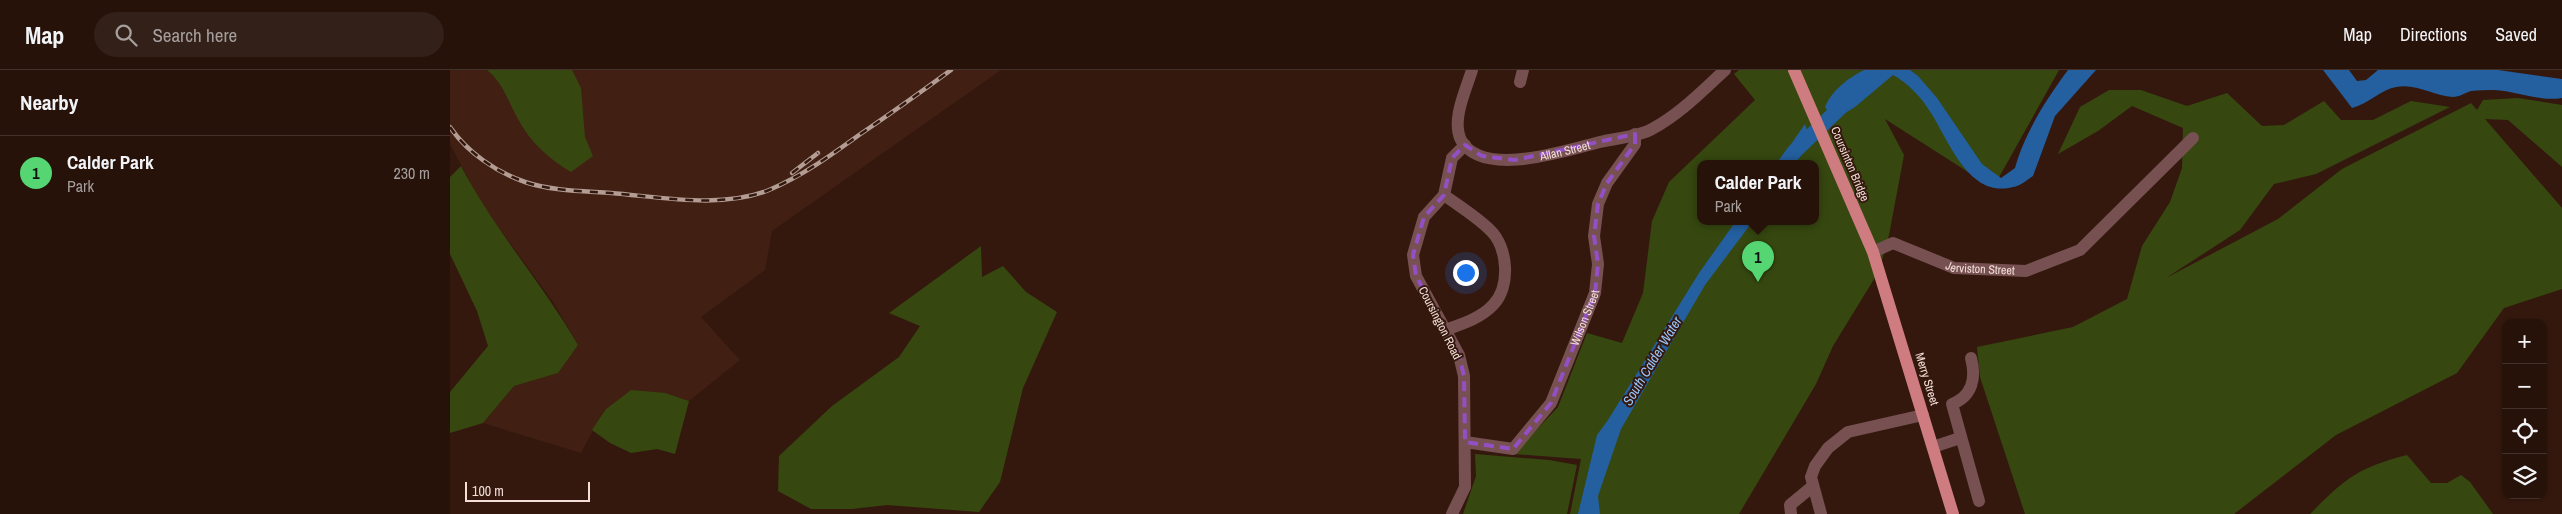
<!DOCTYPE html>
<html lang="en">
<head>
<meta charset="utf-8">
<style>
	body { margin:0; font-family:"Archivo Narrow",sans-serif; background:#332018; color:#f1f3f6 }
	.controls { position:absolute; right:15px; bottom:15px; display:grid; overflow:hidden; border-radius:10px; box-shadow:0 1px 4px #0004 }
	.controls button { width:45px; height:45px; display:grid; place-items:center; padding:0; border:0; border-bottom:1px solid #43322b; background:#27120a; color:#f1f3f6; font:25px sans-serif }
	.scale { position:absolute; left:15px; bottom:12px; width:125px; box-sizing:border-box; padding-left:5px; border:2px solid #f3dfd8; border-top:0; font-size:14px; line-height:18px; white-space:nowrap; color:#f3dfd8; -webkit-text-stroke:4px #34180e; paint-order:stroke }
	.you { position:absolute; left:1015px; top:202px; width:18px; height:18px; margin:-12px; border:4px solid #fff; border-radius:50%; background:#1a73e8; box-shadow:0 0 0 8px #1a73e833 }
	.badge { display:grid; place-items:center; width:32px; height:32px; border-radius:50%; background:#55d672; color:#111; font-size:16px; font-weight:700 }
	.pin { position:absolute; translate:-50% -41px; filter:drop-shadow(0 1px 2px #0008) }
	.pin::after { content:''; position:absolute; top:26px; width:18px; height:15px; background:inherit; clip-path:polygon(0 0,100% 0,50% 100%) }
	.popup { position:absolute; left:1247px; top:90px; width:122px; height:65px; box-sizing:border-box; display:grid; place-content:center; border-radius:10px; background:#27120a; filter:drop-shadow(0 1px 4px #0005); font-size:16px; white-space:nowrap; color:#a49e9c }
	.popup b { font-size:19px; color:#f1f3f6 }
	.popup::after { content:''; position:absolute; left:50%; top:100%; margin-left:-10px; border:10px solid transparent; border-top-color:#27120a }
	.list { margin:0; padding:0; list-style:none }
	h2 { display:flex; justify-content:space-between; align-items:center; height:65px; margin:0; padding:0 20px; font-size:21px }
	h2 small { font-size:16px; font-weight:400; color:#a49e9c }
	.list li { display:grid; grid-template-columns:32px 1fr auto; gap:15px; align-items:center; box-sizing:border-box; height:75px; padding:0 20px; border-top:1px solid #43322b }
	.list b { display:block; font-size:19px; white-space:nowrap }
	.list p { margin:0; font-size:16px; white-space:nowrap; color:#a49e9c }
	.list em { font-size:16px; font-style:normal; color:#a49e9c }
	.icon { flex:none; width:28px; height:28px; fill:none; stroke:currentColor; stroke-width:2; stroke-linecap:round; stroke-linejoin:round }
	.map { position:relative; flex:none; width:2112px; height:444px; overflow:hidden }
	header { display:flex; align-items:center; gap:30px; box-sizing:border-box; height:70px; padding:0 25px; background:#27120a; border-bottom:1px solid #43322b }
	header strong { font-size:24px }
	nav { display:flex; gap:28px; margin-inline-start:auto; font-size:18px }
	.search { width:350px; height:45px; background:#332018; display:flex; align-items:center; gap:12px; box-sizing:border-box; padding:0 18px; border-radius:28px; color:#a49e9c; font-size:19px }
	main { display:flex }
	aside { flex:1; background:#27120a }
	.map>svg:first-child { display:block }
	.built { fill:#411f12 }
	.green { fill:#364810; fill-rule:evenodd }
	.water { fill:#245f9f }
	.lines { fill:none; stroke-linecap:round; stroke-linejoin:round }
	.river { stroke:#245f9f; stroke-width:15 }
	.minor { stroke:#775051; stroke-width:12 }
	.major { stroke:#ce7c80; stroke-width:12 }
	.rail-casing { stroke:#b29c93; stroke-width:4.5 }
	.rail { stroke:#34180e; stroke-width:2.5; stroke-dasharray:8; stroke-linecap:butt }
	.marked { fill:none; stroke:#9350c4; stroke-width:4; stroke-dasharray:10 6; stroke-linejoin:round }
	.labels { text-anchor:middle; stroke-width:4; stroke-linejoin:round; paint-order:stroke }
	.street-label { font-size:12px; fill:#f3dfd8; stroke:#34180e }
	.water-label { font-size:14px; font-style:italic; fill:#98c5fb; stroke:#34180e }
</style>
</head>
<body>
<header>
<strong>Map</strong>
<div class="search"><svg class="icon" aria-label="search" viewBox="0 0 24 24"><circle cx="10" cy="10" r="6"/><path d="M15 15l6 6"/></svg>Search here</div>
<nav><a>Map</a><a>Directions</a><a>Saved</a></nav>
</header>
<main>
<aside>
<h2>Nearby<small></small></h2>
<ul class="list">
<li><span class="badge">1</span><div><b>Calder Park</b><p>Park</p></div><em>230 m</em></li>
</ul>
</aside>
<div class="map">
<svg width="2112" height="444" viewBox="0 0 2112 444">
	<rect width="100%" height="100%" fill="#34180e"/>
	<polygon class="built" points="0,0 551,0 322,161 315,200 251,247 290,290 239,331 215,323 154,340 131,383 33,353 64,316 107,303 128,275 103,232 31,133 0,74"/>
	<g class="green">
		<path d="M37,0H122L131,18L135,67L143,86L121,102C99,89 80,72 68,49C58,31 53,13 37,0Z"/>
		<path d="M1289,0H1609L1543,118L1435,49L1454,85L1439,165L1429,201L1383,276L1366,314L1289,444H1120L1131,389L1064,384L1108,337L1137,263L1172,273L1193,223L1202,151L1219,112L1305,30L1284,4ZM1250,93H1366V151H1250Z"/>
		<polygon points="1659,20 1691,20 1737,36 1777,23 1812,56 1834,55 1874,31 1891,50 1923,50 1961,31 2000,37 1866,104 1824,114 1790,160 1716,208 1828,149 1892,99 2021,33 2027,40 2033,30 2068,28 2112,35 2112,97 2058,50 2035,49 2112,138 2112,219 2054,238 2007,303 1886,365 1784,444 1575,444 1530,307 1527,277 1623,257 1677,229 1692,176 1720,132 1732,98 1733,58 1682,36 1648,61 1608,84 1630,37"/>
		<path d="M11,96C44,159 92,213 128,275L108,303L64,316L33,353L0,363V322L38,276L27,241L0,184V107Z"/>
		<polygon points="531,176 532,207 553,196 576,222 607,242 573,318 550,412 529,442 437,435 402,439 361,439 328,421 329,386 382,336 449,287 470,256 439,243"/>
		<polygon points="181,320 215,323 239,331 225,384 207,379 181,383 160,373 142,360 155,340"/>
		<polygon points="1025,384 1099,390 1127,395 1117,444 1013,444 1026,406"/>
		<path d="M1957,385L1981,413H1997L2011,405L2020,412L2043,444H1860C1896,408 1907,398 1957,385Z"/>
	</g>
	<g class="water">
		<path d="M1414,0H1460L1468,6L1487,28L1532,94L1551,108L1565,98C1574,64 1597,28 1618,0H1646L1605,46L1583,106C1577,110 1570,116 1563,117C1519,129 1499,71 1481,43C1472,28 1458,13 1443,5L1405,37L1384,50L1375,37C1382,20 1398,8 1414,0Z"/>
		<path d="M1873,0H1899L1907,11L1916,10L1928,0H2048L2112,9V28C2090,32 2067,21 2044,20C2037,20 2028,20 2021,21C2015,23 2009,27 2003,27C1984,26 1966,13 1946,17C1930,20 1918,34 1902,38Z"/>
		<polygon points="1355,54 1361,73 1345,93 1328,93"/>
		<polygon points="1286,151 1303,151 1255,215 1171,359 1148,426 1150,444 1128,444 1147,365 1158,350 1249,203"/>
	</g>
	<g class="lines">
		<polyline class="river" points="1336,93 1344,82 1396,32"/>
		<g class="minor">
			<path id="s1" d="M1022,0C1016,20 1001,50 1011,70C1032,109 1118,80 1150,72C1166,68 1188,67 1202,59C1230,44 1252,21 1275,0"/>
			<polyline points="1070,12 1073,0"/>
			<path d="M994,125C1009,136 1027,147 1040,160C1058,177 1061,217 1043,235C1031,248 1012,254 995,260"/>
			<path id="s2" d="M1423,182L1443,173L1504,198L1576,201L1630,180L1743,68"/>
			<path d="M1521,288C1526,307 1523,326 1502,334L1529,431"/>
			<path id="s3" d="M1015,372L1063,379L1101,333L1145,223L1148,194L1144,166L1148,134L1157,113L1185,74V64"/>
			<polyline points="1483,377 1510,368"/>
			<polyline points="1002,444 1015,417 1014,306 1009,285 966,206 963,185 974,147 994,125 1002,88 1015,75"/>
			<polyline points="1341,444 1340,435 1363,416"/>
			<polyline points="1371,444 1361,407 1365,396 1378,378 1398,362 1473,345"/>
		</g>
		<polyline class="major" points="1344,0 1423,182 1503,444"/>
		<g class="rail-casing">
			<g id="rail">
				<path d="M0,57C18,83 46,102 75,112C102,121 133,121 161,123C211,127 271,139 319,120C352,106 380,86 409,65C440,44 471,22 501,0"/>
				<polyline points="342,103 368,83"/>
			</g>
		</g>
		<use href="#rail" class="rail"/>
	</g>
	<path class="marked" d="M1185,64V74L1157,113L1148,134L1144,166L1148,194L1145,223L1101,333L1063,379L1015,372L1014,306L1009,285L966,206L963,185L974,147L994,125L1002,88L1015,75L1032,86L1065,90Z"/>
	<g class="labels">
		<g class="street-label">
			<text dy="4" stroke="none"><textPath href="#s1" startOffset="184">Allan Street</textPath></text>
			<text transform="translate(1400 94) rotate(67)" y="4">Coursinton Bridge</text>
			<text dy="4" stroke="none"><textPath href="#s2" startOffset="114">Jerviston Street</textPath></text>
			<text dy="4" stroke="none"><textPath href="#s3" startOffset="200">Wilson Street</textPath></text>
			<text transform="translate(990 253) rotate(63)" y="4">Coursington Road</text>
			<text transform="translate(1477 309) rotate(73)" y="4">Merry Street</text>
		</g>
		<g class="water-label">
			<text transform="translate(1202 291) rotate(-59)" y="5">South Calder Water</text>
		</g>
	</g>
</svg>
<div class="controls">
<button>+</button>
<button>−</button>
<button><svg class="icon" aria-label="locate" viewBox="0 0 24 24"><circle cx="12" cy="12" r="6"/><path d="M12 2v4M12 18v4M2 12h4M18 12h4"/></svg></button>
<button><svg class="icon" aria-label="layers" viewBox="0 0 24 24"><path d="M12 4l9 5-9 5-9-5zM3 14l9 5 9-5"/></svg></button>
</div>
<div class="scale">100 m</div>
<div class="you"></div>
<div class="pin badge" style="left:1308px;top:212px">1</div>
<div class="popup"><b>Calder Park</b>Park</div>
</div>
</main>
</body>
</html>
